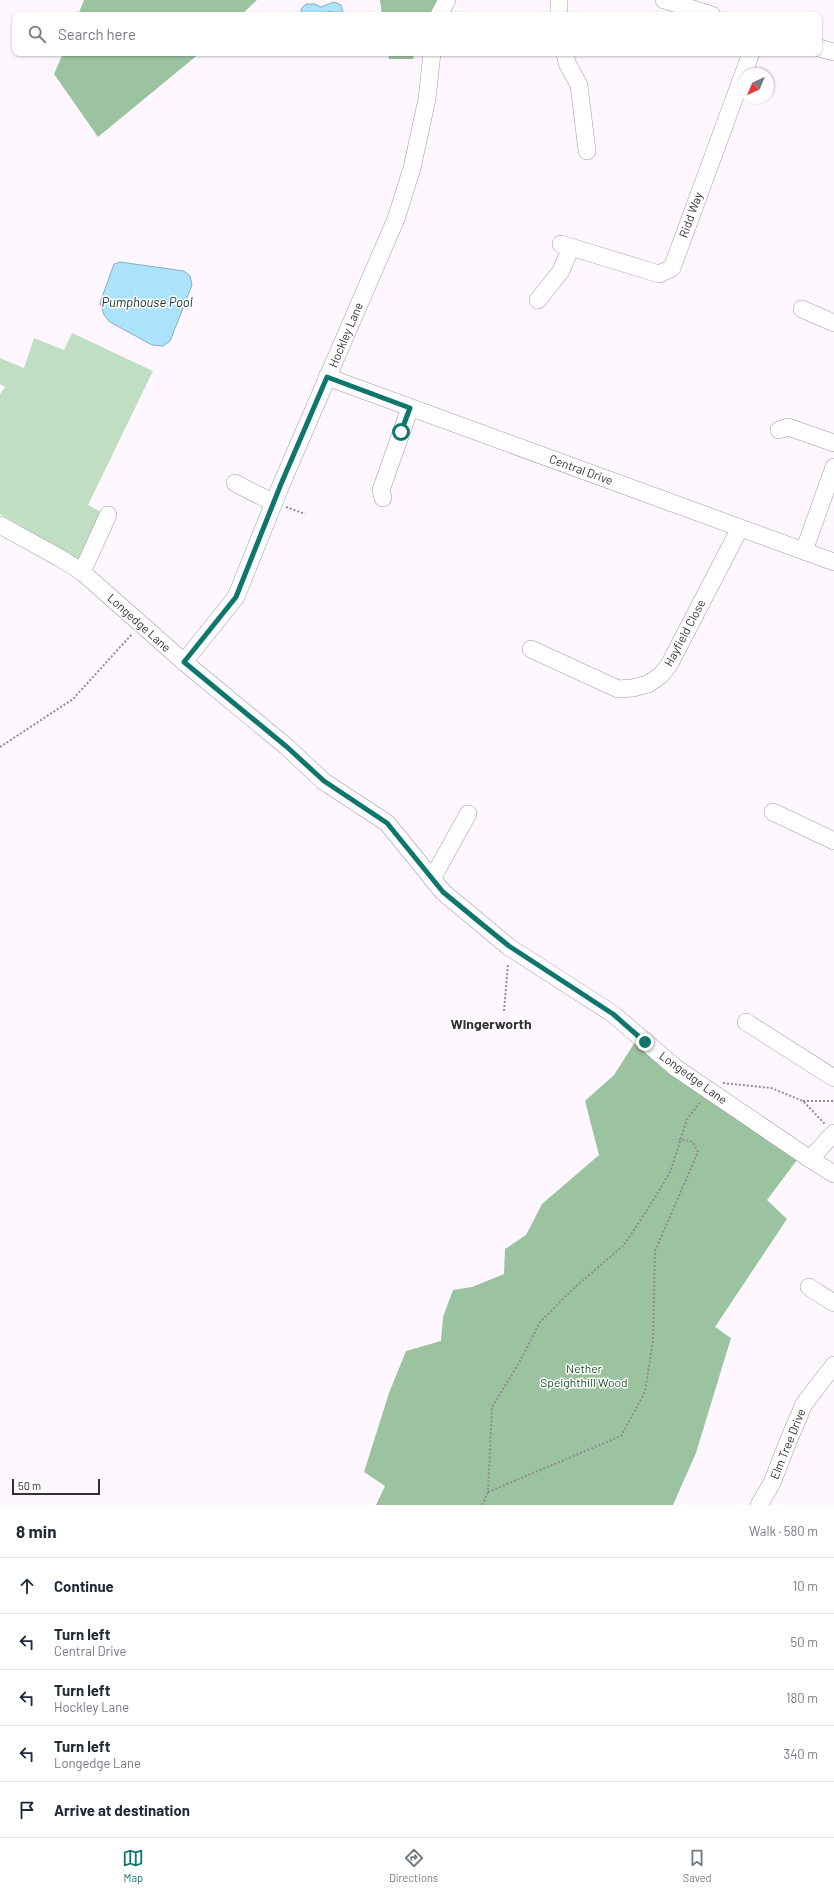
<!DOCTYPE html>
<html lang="en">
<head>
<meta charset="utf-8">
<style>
	body { margin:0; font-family:Barlow,sans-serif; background:#f2f2f3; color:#1f2937 }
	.compass { position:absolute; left:738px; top:68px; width:36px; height:36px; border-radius:50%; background:#fff; box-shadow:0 1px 3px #0004; rotate:224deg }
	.scale { position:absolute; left:12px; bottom:10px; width:88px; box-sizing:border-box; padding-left:4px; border:2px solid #343134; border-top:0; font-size:11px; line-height:14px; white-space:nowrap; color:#343134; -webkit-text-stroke:3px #fff; paint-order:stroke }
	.stop { position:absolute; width:12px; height:12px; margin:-9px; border:3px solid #0f766e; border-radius:50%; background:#fff }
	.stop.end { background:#0f766e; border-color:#fff; box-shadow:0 1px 4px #0008 }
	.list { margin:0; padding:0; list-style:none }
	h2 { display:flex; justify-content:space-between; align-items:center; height:52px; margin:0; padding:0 16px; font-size:17px }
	h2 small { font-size:13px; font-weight:400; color:#747a83 }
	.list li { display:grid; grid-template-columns:26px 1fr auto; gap:12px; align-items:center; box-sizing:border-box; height:56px; padding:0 16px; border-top:1px solid #e0e1e3 }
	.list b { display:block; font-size:15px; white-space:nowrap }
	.list p { margin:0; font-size:13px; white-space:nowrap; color:#747a83 }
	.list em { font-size:13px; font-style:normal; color:#747a83 }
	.icon { flex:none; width:22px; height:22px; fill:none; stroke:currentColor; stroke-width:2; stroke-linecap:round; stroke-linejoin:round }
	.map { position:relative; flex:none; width:834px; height:1505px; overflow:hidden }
	.search { position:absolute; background:#fff; box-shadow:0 1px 3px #0004; left:12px; right:12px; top:12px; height:44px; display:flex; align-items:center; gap:10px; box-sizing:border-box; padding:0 14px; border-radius:8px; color:#747a83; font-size:15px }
	.sheet { height:332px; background:#fff }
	nav { display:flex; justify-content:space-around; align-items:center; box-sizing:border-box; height:56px; border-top:1px solid #e0e1e3; background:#fff; font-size:11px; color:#747a83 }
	nav a { display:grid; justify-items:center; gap:2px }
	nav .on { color:#0f766e }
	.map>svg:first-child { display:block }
	.green { fill:#c0dec2 }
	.forest { fill:#9bc39f }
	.water { fill:#abe3fc; stroke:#87aec0 }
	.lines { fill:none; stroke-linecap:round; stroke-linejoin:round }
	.minor-casing { stroke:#a19aa2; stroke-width:18 }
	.path { stroke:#918c91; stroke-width:2; stroke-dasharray:2 2; stroke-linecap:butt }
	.minor { stroke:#fff; stroke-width:17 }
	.route { stroke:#0f766e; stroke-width:5 }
	.labels { text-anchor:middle; stroke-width:3; stroke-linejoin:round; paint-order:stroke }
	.street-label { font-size:12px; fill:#343134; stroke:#fff }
	.park-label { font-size:12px; fill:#195224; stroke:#fff }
	.water-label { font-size:13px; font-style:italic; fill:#122d38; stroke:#fff }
	.quarter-label { font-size:14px; font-weight:bold; fill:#343134; stroke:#fff }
</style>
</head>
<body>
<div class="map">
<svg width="834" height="1505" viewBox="0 0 834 1505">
	<rect width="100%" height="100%" fill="#fef7ff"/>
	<polygon class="green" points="72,333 153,371 88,505 101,512 76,563 23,527 0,514 0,394 5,387 0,384 0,358 24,368 34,338 64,350"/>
	<g class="forest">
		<polygon points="84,0 257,0 241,15 78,15"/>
		<polygon points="380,0 440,0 428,15 382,15"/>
		<polygon points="63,53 200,53 98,137 54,74"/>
		<polygon points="388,53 415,53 413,59 389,59"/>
		<polygon points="635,1042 671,1075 797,1160 767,1200 787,1219 715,1327 731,1338 696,1453 673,1505 376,1505 385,1486 364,1472 389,1393 406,1351 441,1341 443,1317 453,1290 472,1287 504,1274 505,1249 526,1235 542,1204 599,1155 585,1101 614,1075"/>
	</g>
	<g class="water">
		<polygon points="334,2 341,5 344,15 335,15 335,13 330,11 323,15 301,15 301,9 306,4 315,4 321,7"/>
		<polygon points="120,262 184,271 190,276 192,285 170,341 163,346 152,345 110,322 104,315 100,303 114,264"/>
	</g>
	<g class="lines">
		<g class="minor-casing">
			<g id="minor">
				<polyline points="559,0 559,15"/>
				<polyline points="664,0 712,15"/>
				<polyline points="439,15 447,0"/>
				<polyline points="819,48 834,52"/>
				<polyline points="565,53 567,63 579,85 587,151"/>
				<polyline points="561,244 659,274 672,268 751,53"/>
				<polyline points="538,300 561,271 571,247"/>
				<polyline points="802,309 834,323"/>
				<polyline points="327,377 834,562"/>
				<polyline points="779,430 788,427 834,443"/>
				<polyline points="235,483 274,503"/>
				<polyline points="383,498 381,490 410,408"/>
				<polyline points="0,525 60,558 82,572 184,662 287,747 323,781 387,823 443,892 509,947 613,1014 676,1068 810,1159 834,1174"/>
				<polyline points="804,551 834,467"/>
				<polyline points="82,572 108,515"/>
				<polyline points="531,649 618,689 633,688 648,684 661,675 669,665 740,528"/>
				<polyline points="184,662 236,597 281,485 396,219 412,168 427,99 432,53"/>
				<polyline points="773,812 834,841"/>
				<polyline points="432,879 468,814"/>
				<polyline points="746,1022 834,1078"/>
				<polyline points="810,1159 834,1133"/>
				<polyline points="809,1287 834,1303"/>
				<polyline points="759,1505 772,1483 787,1444 804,1404 834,1365"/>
			</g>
		</g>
		<g class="path">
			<polyline points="286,507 305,514"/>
			<polyline points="0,747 73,699 132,634"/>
			<polyline points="504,1011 508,964"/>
			<polyline points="723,1083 771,1088 803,1101 825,1124"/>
			<polyline points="803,1101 834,1101"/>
			<polyline points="488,1492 621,1436 645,1392 653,1340 655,1251 698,1152 693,1142 679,1139"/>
			<polyline points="482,1505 488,1492 492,1407 519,1363 540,1322 574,1288 624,1245 653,1201 671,1170 687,1119 701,1101"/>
		</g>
		<use href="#minor" class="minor"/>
	</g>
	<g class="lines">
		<polyline class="route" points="401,432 410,408 327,377 281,484 236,597 184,662 287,747 324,781 387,823 443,892 483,925 509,946 613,1014 645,1042"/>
	</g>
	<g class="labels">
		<g class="street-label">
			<text transform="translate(691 215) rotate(-70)" y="4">Ridd Way</text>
			<text transform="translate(346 335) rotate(-67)" y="4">Hockley Lane</text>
			<text transform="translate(581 470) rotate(20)" y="4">Central Drive</text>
			<text transform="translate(139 623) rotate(42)" y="4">Longedge Lane</text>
			<text transform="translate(685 633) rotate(-62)" y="4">Hayfield Close</text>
			<text transform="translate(693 1078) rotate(36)" y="4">Longedge Lane</text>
			<text transform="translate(788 1444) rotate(-68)" y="4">Elm Tree Drive</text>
		</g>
		<g class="park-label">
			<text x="584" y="1373">Nether<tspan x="584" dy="14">Speighthill Wood</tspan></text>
		</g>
		<g class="water-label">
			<text x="147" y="307">Pumphouse Pool</text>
		</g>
		<g class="quarter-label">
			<text x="491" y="1029">Wingerworth</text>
		</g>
	</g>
</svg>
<svg class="compass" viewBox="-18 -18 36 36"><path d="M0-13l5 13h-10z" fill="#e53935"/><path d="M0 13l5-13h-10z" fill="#747a83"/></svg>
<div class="scale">50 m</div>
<div class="stop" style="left:401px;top:432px"></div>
<div class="stop end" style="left:645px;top:1042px"></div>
<div class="search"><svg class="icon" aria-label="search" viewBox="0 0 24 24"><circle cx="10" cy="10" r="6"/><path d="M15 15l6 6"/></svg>Search here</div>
</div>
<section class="sheet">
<h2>8 min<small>Walk · 580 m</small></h2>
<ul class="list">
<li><svg class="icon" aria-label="ahead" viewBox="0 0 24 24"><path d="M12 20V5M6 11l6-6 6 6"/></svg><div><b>Continue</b></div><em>10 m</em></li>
<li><svg class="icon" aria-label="left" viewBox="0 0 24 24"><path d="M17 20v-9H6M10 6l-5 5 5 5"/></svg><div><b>Turn left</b><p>Central Drive</p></div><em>50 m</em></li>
<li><svg class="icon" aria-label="left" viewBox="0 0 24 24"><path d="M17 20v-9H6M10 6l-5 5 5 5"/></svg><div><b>Turn left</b><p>Hockley Lane</p></div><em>180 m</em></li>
<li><svg class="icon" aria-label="left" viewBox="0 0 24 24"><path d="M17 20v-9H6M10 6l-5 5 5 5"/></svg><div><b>Turn left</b><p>Longedge Lane</p></div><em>340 m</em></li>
<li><svg class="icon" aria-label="arrive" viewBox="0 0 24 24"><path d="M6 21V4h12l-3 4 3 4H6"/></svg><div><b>Arrive at destination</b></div></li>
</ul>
</section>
<nav>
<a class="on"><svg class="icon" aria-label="map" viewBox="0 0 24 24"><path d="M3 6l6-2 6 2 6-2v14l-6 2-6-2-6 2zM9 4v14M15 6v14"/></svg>Map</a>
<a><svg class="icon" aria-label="directions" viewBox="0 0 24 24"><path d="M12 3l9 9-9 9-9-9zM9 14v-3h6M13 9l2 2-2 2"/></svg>Directions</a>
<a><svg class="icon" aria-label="saved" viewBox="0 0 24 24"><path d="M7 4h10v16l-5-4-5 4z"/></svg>Saved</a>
</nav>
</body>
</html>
